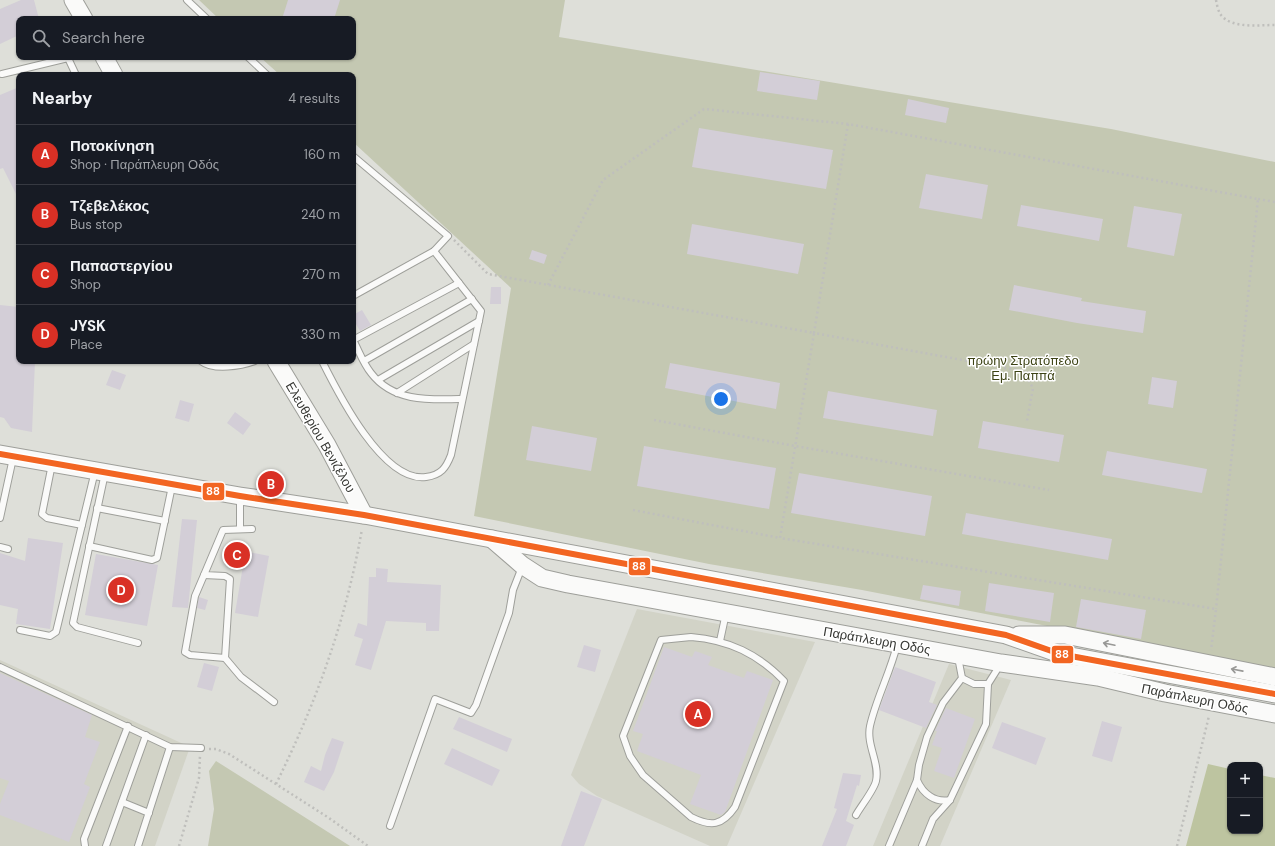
<!DOCTYPE html>
<html lang="en">
<head>
<meta charset="utf-8">
<style>
	body { margin:0; font-family:"DM Sans",sans-serif; background:#242831; color:#f1f3f6 }
	.controls { position:absolute; right:12px; bottom:12px; display:grid; overflow:hidden; border-radius:8px; box-shadow:0 1px 3px #0004 }
	.controls button { width:36px; height:36px; display:grid; place-items:center; padding:0; border:0; border-bottom:1px solid #363941; background:#171b24; color:#f1f3f6; font:20px sans-serif }
	.you { position:absolute; left:721px; top:399px; width:14px; height:14px; margin:-10px; border:3px solid #fff; border-radius:50%; background:#1a73e8; box-shadow:0 0 0 6px #1a73e833 }
	.badge { display:grid; place-items:center; width:26px; height:26px; border-radius:50%; background:#d93025; color:#fff; font-size:13px; font-weight:700 }
	.pin { position:absolute; translate:-50% -50%; border:2px solid #fff; box-shadow:0 1px 4px #0006 }
	.list { margin:0; padding:0; list-style:none }
	h2 { display:flex; justify-content:space-between; align-items:center; height:52px; margin:0; padding:0 16px; font-size:17px }
	h2 small { font-size:13px; font-weight:400; color:#9ea1a6 }
	.list li { display:grid; grid-template-columns:26px 1fr auto; gap:12px; align-items:center; box-sizing:border-box; height:60px; padding:0 16px; border-top:1px solid #363941 }
	.list b { display:block; font-size:15px; white-space:nowrap }
	.list p { margin:0; font-size:13px; white-space:nowrap; color:#9ea1a6 }
	.list em { font-size:13px; font-style:normal; color:#9ea1a6 }
	.icon { flex:none; width:22px; height:22px; fill:none; stroke:currentColor; stroke-width:2; stroke-linecap:round; stroke-linejoin:round }
	.map { position:relative; flex:none; width:1275px; height:846px; overflow:hidden }
	.search { position:absolute; background:#171b24; box-shadow:0 1px 3px #0004; left:16px; top:16px; width:340px; height:44px; display:flex; align-items:center; gap:10px; box-sizing:border-box; padding:0 14px; border-radius:8px; color:#9ea1a6; font-size:15px }
	.panel { position:absolute; background:#171b24; box-shadow:0 1px 3px #0004; left:16px; top:72px; width:340px; height:292px; border-radius:8px }
	.map>svg:first-child { display:block }
	.built { fill:#d2d3c7 }
	.green { fill:#c4c8b2 }
	.forest { fill:#bdc4a0 }
	.building { fill:#d3ced7 }
	.lines { fill:none; stroke-linecap:round; stroke-linejoin:round }
	.lane-casing { stroke:#9e9f9a; stroke-width:8 }
	.secondary-casing { stroke:#9e9f9a; stroke-width:19 }
	.path { stroke:#bfbfbc; stroke-width:2.5; stroke-dasharray:2 3; stroke-linecap:butt }
	.lane { stroke:#fafaf9; stroke-width:6 }
	.secondary { stroke:#fafaf9; stroke-width:17 }
	.bus-1-casing { stroke:#fff; stroke-width:9 }
	.bus-1 { stroke:#f26522; stroke-width:6 }
	.oneway { stroke:#989896 }
	.labels { text-anchor:middle; stroke-width:3; stroke-linejoin:round; paint-order:stroke }
	.park-label { font-size:13px; fill:#3d4315; stroke:#fff }
	.street-label { font-size:13px; fill:#363733; stroke:#fff }
	.line-badge { stroke:#fff; stroke-width:1.5 }
	.badge-label { font-size:11px; text-anchor:middle; font-weight:bold; fill:#fff }
</style>
</head>
<body>
<div class="map">
<svg width="1275" height="846" viewBox="0 0 1275 846">
	<rect width="100%" height="100%" fill="#dedfd9"/>
	<g class="built">
		<polygon points="637,609 815,642 727,846 710,846 597,796 579,784 571,775"/>
		<polygon points="0,660 190,747 155,846 0,846"/>
		<polygon points="949,664 1011,680 940,846 873,846"/>
	</g>
	<g class="green">
		<polygon points="199,0 565,0 559,37 1111,129 1275,162 1275,674 1068,630 862,590 709,564 474,516 511,288 353,142 353,75 280,75 260,57 353,57 353,19 219,19"/>
		<polygon points="216,761 350,846 208,846 214,809 209,771"/>
	</g>
	<polygon class="forest" points="1208,764 1230,769 1230,831 1260,831 1260,775 1275,778 1275,846 1186,846"/>
	<g class="building">
		<polygon points="21,0 34,0 39,19 19,19 19,35 0,44 0,9"/>
		<polygon points="288,0 340,0 334,19 282,19"/>
		<polygon points="760,72 820,81 817,100 757,91"/>
		<polygon points="19,87 19,200 3,168 0,169 0,95"/>
		<polygon points="908,99 949,108 946,123 905,115"/>
		<polygon points="699,128 833,150 826,189 692,167"/>
		<polygon points="926,174 988,185 982,219 919,208"/>
		<polygon points="1021,205 1103,219 1099,241 1017,226"/>
		<polygon points="1134,206 1182,214 1174,256 1127,247"/>
		<polygon points="692,224 804,244 798,274 687,254"/>
		<polygon points="532,250 547,255 544,264 529,259"/>
		<polygon points="1014,285 1082,298 1081,301 1146,311 1143,333 1077,323 1009,310"/>
		<polygon points="491,287 501,287 501,304 490,304"/>
		<polygon points="0,305 19,307 19,361 35,361 32,432 11,428 4,418 0,417"/>
		<polygon points="362,310 371,325 360,331 353,319 353,315"/>
		<polygon points="670,363 780,383 776,409 665,388"/>
		<polygon points="112,370 126,375 120,390 106,385"/>
		<polygon points="1152,377 1177,381 1173,408 1148,404"/>
		<polygon points="828,391 937,410 933,436 823,418"/>
		<polygon points="180,400 194,404 189,422 175,418"/>
		<polygon points="235,412 251,424 243,435 227,423"/>
		<polygon points="983,421 1064,435 1059,462 978,448"/>
		<polygon points="532,426 597,438 591,471 526,460"/>
		<polygon points="644,446 776,468 769,509 637,486"/>
		<polygon points="1107,451 1207,469 1202,493 1102,475"/>
		<polygon points="799,473 932,496 925,536 791,513"/>
		<polygon points="966,513 1112,539 1108,560 962,534"/>
		<polygon points="182,519 197,520 188,608 172,607"/>
		<polygon points="28,538 63,543 50,629 16,624 18,609 0,605 0,553 25,561"/>
		<polygon points="234,549 269,556 258,617 235,613 243,566 231,563"/>
		<polygon points="96,554 158,565 147,626 85,615"/>
		<polygon points="376,568 388,569 387,582 441,585 439,631 426,631 426,623 386,621 371,670 355,665 363,639 354,636 358,623 367,626 369,577 376,577"/>
		<polygon points="989,583 1054,593 1050,622 985,611"/>
		<polygon points="923,585 961,591 959,606 920,599"/>
		<polygon points="199,597 208,600 205,610 197,608"/>
		<polygon points="1081,599 1146,610 1141,639 1076,627"/>
		<polygon points="584,645 601,650 595,672 577,667"/>
		<polygon points="664,647 692,657 695,651 712,657 708,665 744,678 747,671 773,680 725,812 721,815 690,804 701,775 637,751 643,734 633,731"/>
		<polygon points="204,663 219,667 212,691 197,687"/>
		<polygon points="895,667 936,682 929,702 937,705 926,728 879,710"/>
		<polygon points="0,673 92,715 85,737 100,742 84,784 90,787 69,842 0,815 0,804 9,781 0,778"/>
		<polygon points="946,708 975,719 954,778 934,771 942,748 932,745 937,731 935,731"/>
		<polygon points="459,717 512,739 507,752 453,729"/>
		<polygon points="1102,721 1122,727 1112,762 1092,756"/>
		<polygon points="1002,722 1046,738 1036,765 992,748"/>
		<polygon points="332,738 344,742 334,772 324,791 304,782 311,766 321,771 325,755"/>
		<polygon points="452,748 500,770 492,786 444,764"/>
		<polygon points="843,773 861,775 859,786 857,785 846,821 854,825 846,846 822,846 837,809 834,808"/>
		<polygon points="581,791 602,799 584,846 561,846"/>
	</g>
	<g class="lines">
		<g class="lane-casing">
			<g id="lane">
				<polyline points="187,0 207,19"/>
				<polyline points="248,57 267,75"/>
				<polyline points="2,74 68,58 76,75"/>
				<polyline points="353,156 448,236 434,251 353,296"/>
				<path d="M353,340C359,351 363,363 371,373C393,402 429,400 462,399"/>
				<polyline points="353,340 459,283"/>
				<path d="M201,361C214,371 241,366 255,361"/>
				<path d="M322,361C338,393 383,483 426,477C441,475 446,468 451,455L481,311L434,251"/>
				<polyline points="364,361 472,299"/>
				<polyline points="378,380 479,321"/>
				<polyline points="397,393 474,344"/>
				<polyline points="52,464 42,514 47,518 82,525"/>
				<polyline points="105,473 73,623 77,627 138,643"/>
				<polyline points="97,508 165,521"/>
				<polyline points="0,518 13,458"/>
				<polyline points="240,529 240,498"/>
				<polyline points="89,546 152,560 157,558 172,486"/>
				<polyline points="0,547 8,549"/>
				<polyline points="204,575 195,596 185,652 190,655 225,658 241,677 274,702"/>
				<polyline points="20,630 50,636 56,632 95,471"/>
				<path d="M691,637C729,640 758,654 784,681L735,807C722,826 711,827 691,817L643,775L630,756L623,736L661,640Z"/>
				<polyline points="720,641 726,613"/>
				<polyline points="225,658 230,579 225,576 204,575 223,530 252,529"/>
				<polyline points="0,667 170,747 201,748"/>
				<polyline points="962,678 974,684 988,684"/>
				<path d="M917,780C923,794 935,803 950,800"/>
				<polyline points="122,802 149,813"/>
				<path d="M856,815C861,806 874,790 876,781C880,763 866,745 870,726C876,699 890,673 897,645"/>
				<polyline points="390,826 435,699 471,713 476,705 509,613 513,590 522,567"/>
				<polyline points="85,846 84,839 128,726"/>
				<polyline points="106,846 146,735"/>
				<polyline points="138,846 170,747"/>
				<polyline points="889,846 917,780 919,765 927,737 943,703 962,678 958,657"/>
				<polyline points="922,846 933,819 950,800 986,724 988,684 1000,665"/>
			</g>
		</g>
		<g class="secondary-casing">
			<g id="secondary">
				<polyline points="73,0 84,19"/>
				<polyline points="104,57 114,75"/>
				<polyline points="276,361 327,445 364,515"/>
				<polyline points="0,454 240,496 364,515 1006,635 1060,654 1275,694"/>
				<polyline points="492,539 522,565 542,578 568,584 1001,663 1098,677 1165,693 1275,714"/>
				<polyline points="1019,635 1065,635 1275,677"/>
			</g>
		</g>
		<g class="path">
			<path d="M1216,0C1217,5 1218,11 1221,15C1232,29 1259,25 1275,25"/>
			<polyline points="848,124 814,333 1023,371 1033,388 1027,421"/>
			<polyline points="1258,199 1275,202"/>
			<polyline points="454,240 488,274 814,333 780,538 1216,609 1211,650"/>
			<polyline points="548,285 603,180 704,109 848,124 1258,199 1216,609"/>
			<polyline points="654,420 795,446 1049,490"/>
			<polyline points="633,510 780,538"/>
			<polyline points="209,749 216,749 229,754 329,818 368,846"/>
			<path d="M276,784C317,701 346,620 362,529"/>
			<polyline points="179,846 199,778 200,755"/>
			<polyline points="1177,846 1209,716"/>
		</g>
		<use href="#lane" class="lane"/>
		<use href="#secondary" class="secondary"/>
		<g class="bus-1-casing">
			<polyline id="bus-1" points="0,454 240,496 364,515 1006,635 1060,654 1275,694"/>
		</g>
		<use href="#bus-1" class="bus-1"/>
	</g>
	<defs><path id="oneway-shaft" d="M-6 0H5M1.5-3L5.5 0L1.5 3" fill="none" stroke-width="1.6" stroke-linecap="round" stroke-linejoin="round"/></defs>
	<g class="oneway">
		<use href="#oneway-shaft" transform="translate(1109 644) rotate(-168)"/>
		<use href="#oneway-shaft" transform="translate(1237 670) rotate(-169)"/>
	</g>
	<g class="labels">
		<g class="park-label">
			<text x="1023" y="365">πρώην Στρατόπεδο<tspan x="1023" dy="15">Εμ. Παππά</tspan></text>
		</g>
		<g class="street-label">
			<text transform="translate(321 437) rotate(60)" y="5">Ελευθερίου Βενιζέλου</text>
			<text transform="translate(877 640) rotate(10)" y="5">Παράπλευρη Οδός</text>
			<text transform="translate(1195 698) rotate(11)" y="5">Παράπλευρη Οδός</text>
		</g>
	</g>
	<g class="line-badge">
		<rect x="202" y="482" width="23" height="19" rx="4" fill="#f26522"/>
		<rect x="628" y="557" width="23" height="19" rx="4" fill="#f26522"/>
		<rect x="1051" y="645" width="23" height="19" rx="4" fill="#f26522"/>
	</g>
	<g class="badge-label">
		<text x="213" y="495">88</text>
		<text x="639" y="570">88</text>
		<text x="1062" y="658">88</text>
	</g>
</svg>
<div class="controls">
<button>+</button>
<button>−</button>
</div>
<div class="you"></div>
<div class="pin badge" style="left:698px;top:714px">A</div>
<div class="pin badge" style="left:271px;top:484px">B</div>
<div class="pin badge" style="left:237px;top:555px">C</div>
<div class="pin badge" style="left:121px;top:590px">D</div>
<div class="search"><svg class="icon" aria-label="search" viewBox="0 0 24 24"><circle cx="10" cy="10" r="6"/><path d="M15 15l6 6"/></svg>Search here</div>
<section class="panel">
<h2>Nearby<small>4 results</small></h2>
<ul class="list">
<li><span class="badge">A</span><div><b>Ποτοκίνηση</b><p>Shop · Παράπλευρη Οδός</p></div><em>160 m</em></li>
<li><span class="badge">B</span><div><b>Τζεβελέκος</b><p>Bus stop</p></div><em>240 m</em></li>
<li><span class="badge">C</span><div><b>Παπαστεργίου</b><p>Shop</p></div><em>270 m</em></li>
<li><span class="badge">D</span><div><b>JYSK</b><p>Place</p></div><em>330 m</em></li>
</ul>
</section>
</div>
</body>
</html>
